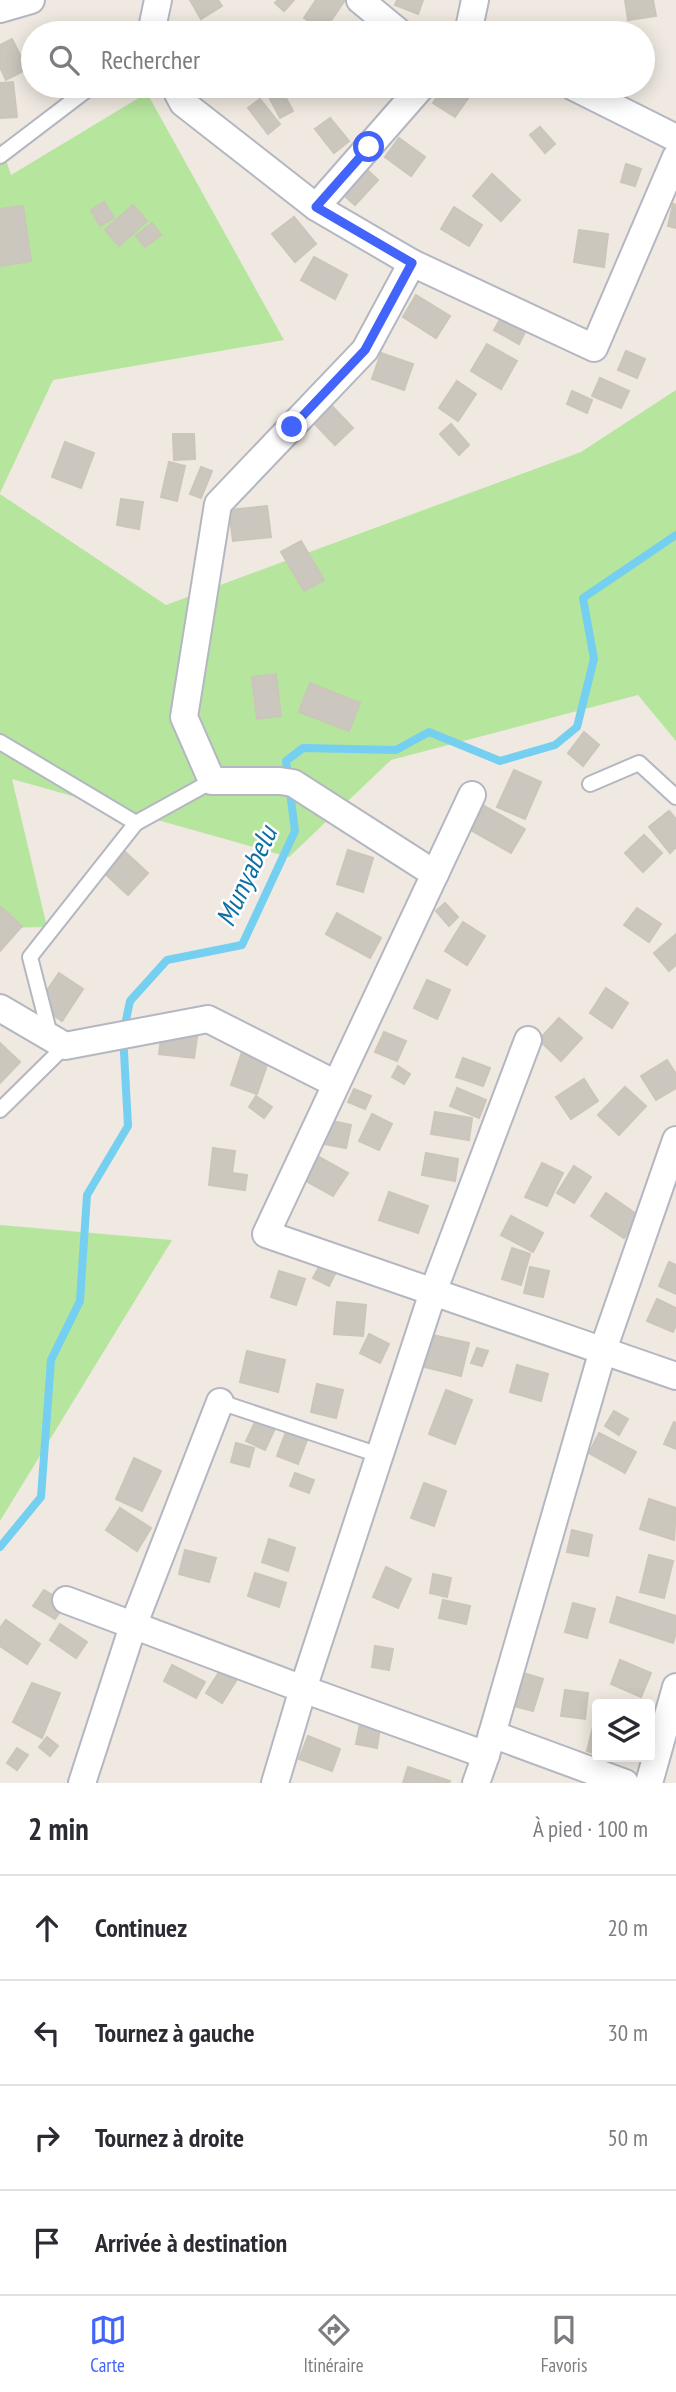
<!DOCTYPE html>
<html lang="fr">
<head>
<meta charset="utf-8">
<style>
	body { margin:0; font-family:"PT Sans Narrow",sans-serif; background:#f2f2f3; color:#2b2b33 }
	.controls { position:absolute; right:21px; bottom:21px; display:grid; overflow:hidden; border-radius:7px; box-shadow:0 4px 18px #0003 }
	.controls button { width:63px; height:63px; display:grid; place-items:center; padding:0; border:0; border-bottom:2px solid #e1e1e2; background:#fff; color:#2b2b33; font:35px sans-serif }
	.stop { position:absolute; width:21px; height:21px; margin:-16px; border:5px solid #4264fb; border-radius:50%; background:#fff }
	.stop.end { background:#4264fb; border-color:#fff; box-shadow:0 2px 7px #0008 }
	.list { margin:0; padding:0; list-style:none }
	h2 { display:flex; justify-content:space-between; align-items:center; height:91px; margin:0; padding:0 28px; font-size:30px }
	h2 small { font-size:23px; font-weight:400; color:#7c7c81 }
	.list li { display:grid; grid-template-columns:46px 1fr auto; gap:21px; align-items:center; box-sizing:border-box; height:105px; padding:0 28px; border-top:2px solid #e1e1e2 }
	.list b { display:block; font-size:26px; white-space:nowrap }
	.list em { font-size:23px; font-style:normal; color:#7c7c81 }
	.icon { flex:none; width:38px; height:38px; fill:none; stroke:currentColor; stroke-width:2; stroke-linecap:round; stroke-linejoin:round }
	.map { position:relative; flex:none; width:676px; height:1783px; overflow:hidden }
	.search { position:absolute; background:#fff; box-shadow:0 4px 18px #0003; left:21px; right:21px; top:21px; height:77px; display:flex; align-items:center; gap:18px; box-sizing:border-box; padding:0 24px; border-radius:38px; color:#7c7c81; font-size:26px }
	.sheet { height:511px; background:#fff }
	nav { display:flex; justify-content:space-around; align-items:center; box-sizing:border-box; height:98px; border-top:2px solid #e1e1e2; background:#fff; font-size:19px; color:#7c7c81 }
	nav a { display:grid; justify-items:center; gap:4px }
	nav .on { color:#4264fb }
	.map>svg:first-child { display:block }
	.green { fill:#b6e59e }
	.lines { fill:none; stroke-linecap:round; stroke-linejoin:round }
	.stream { stroke:#75cff0; stroke-width:8 }
	.building { fill:#cbc7bf; stroke:#cbc5ba; stroke-width:2 }
	.service-casing { stroke:#b4b7c1; stroke-width:18 }
	.minor-casing { stroke:#b4b7c1; stroke-width:30 }
	.service { stroke:#fff; stroke-width:14 }
	.minor { stroke:#fff; stroke-width:26 }
	.route { stroke:#4264fb; stroke-width:9 }
	.labels { text-anchor:middle; stroke-width:5; stroke-linejoin:round; paint-order:stroke }
	.water-label { font-size:28px; font-style:italic; fill:#0d6fa3; stroke:#fff }
</style>
</head>
<body>
<div class="map">
<svg width="676" height="1783" viewBox="0 0 676 1783">
	<rect width="100%" height="100%" fill="#efe9e1"/>
	<g class="green">
		<polygon points="147,93 284,340 53,380 0,493 0,142 11,175"/>
		<polygon points="676,390 676,741 638,695 391,760 289,857 12,779 47,927 0,928 0,494 166,605 581,452"/>
		<polygon points="0,1225 172,1240 0,1521"/>
	</g>
	<g class="lines">
		<polyline class="stream" points="0,1547 41,1497 51,1360 80,1301 87,1195 128,1126 123,1034 130,1001 167,960 242,945 295,831 286,761 303,748 396,750 429,732 500,761 555,745 577,727 594,659 583,598 676,535"/>
	</g>
	<g class="building">
		<polygon points="190,0 218,0 222,6 201,19"/>
		<polygon points="278,0 294,0 284,11 275,3"/>
		<polygon points="316,0 345,0 324,31 304,18"/>
		<polygon points="397,0 423,0 418,14 395,5"/>
		<polygon points="625,0 653,0 656,16 628,20"/>
		<polygon points="67,23 72,33 48,33"/>
		<polygon points="12,39 27,69 6,80 0,67 0,45"/>
		<polygon points="13,82 17,117 0,118 0,83"/>
		<polygon points="444,86 459,86 471,94 455,117 433,103"/>
		<polygon points="280,87 293,111 280,118 267,93"/>
		<polygon points="260,99 280,124 268,134 248,108"/>
		<polygon points="330,118 349,141 334,153 315,129"/>
		<polygon points="540,127 555,144 545,153 530,135"/>
		<polygon points="399,138 425,157 411,176 385,157"/>
		<polygon points="626,164 641,169 635,186 621,182"/>
		<polygon points="363,166 378,180 355,205 339,191"/>
		<polygon points="492,174 520,200 501,221 473,196"/>
		<polygon points="104,202 114,218 100,226 91,210"/>
		<polygon points="673,204 676,205 676,228 668,226"/>
		<polygon points="133,205 147,221 119,246 105,230"/>
		<polygon points="23,206 31,261 0,266 0,209"/>
		<polygon points="454,207 482,225 469,246 441,229"/>
		<polygon points="294,217 316,244 295,262 272,234"/>
		<polygon points="152,223 161,235 145,247 136,236"/>
		<polygon points="579,230 608,234 604,267 574,262"/>
		<polygon points="314,257 347,275 335,299 301,280"/>
		<polygon points="416,295 450,316 436,338 403,317"/>
		<polygon points="506,309 530,322 519,344 494,330"/>
		<polygon points="487,344 517,361 501,389 471,371"/>
		<polygon points="626,351 645,359 637,378 618,370"/>
		<polygon points="381,353 413,364 404,390 372,379"/>
		<polygon points="600,378 629,391 621,408 592,396"/>
		<polygon points="457,381 476,394 458,421 439,408"/>
		<polygon points="572,391 592,400 587,413 567,404"/>
		<polygon points="329,403 353,428 335,445 311,420"/>
		<polygon points="451,424 469,445 459,455 440,434"/>
		<polygon points="173,434 194,434 195,459 174,460"/>
		<polygon points="65,442 94,453 81,488 52,477"/>
		<polygon points="169,462 185,466 177,501 161,497"/>
		<polygon points="201,467 212,471 201,498 190,494"/>
		<polygon points="121,499 143,502 139,529 117,525"/>
		<polygon points="267,506 271,537 233,541 229,510"/>
		<polygon points="301,541 324,580 304,591 281,552"/>
		<polygon points="276,674 281,716 257,719 252,677"/>
		<polygon points="310,683 360,703 349,731 299,712"/>
		<polygon points="584,732 599,745 583,766 568,753"/>
		<polygon points="514,770 541,782 525,819 497,807"/>
		<polygon points="481,804 525,829 511,853 467,828"/>
		<polygon points="669,811 676,819 676,847 670,853 649,827"/>
		<polygon points="644,835 662,853 643,872 625,853"/>
		<polygon points="122,849 148,873 128,895 102,871"/>
		<polygon points="348,850 373,858 363,892 337,884"/>
		<polygon points="445,903 458,917 449,926 436,911"/>
		<polygon points="1,907 22,926 0,951 0,908"/>
		<polygon points="637,908 661,924 649,942 624,925"/>
		<polygon points="337,913 381,938 370,958 326,934"/>
		<polygon points="463,922 485,936 467,965 445,951"/>
		<polygon points="676,934 676,965 669,971 654,953"/>
		<polygon points="59,973 83,989 62,1021 38,1004"/>
		<polygon points="427,980 450,990 437,1019 414,1008"/>
		<polygon points="606,988 628,1003 612,1028 590,1013"/>
		<polygon points="559,1018 582,1038 561,1061 539,1040"/>
		<polygon points="163,1019 199,1024 194,1058 159,1054"/>
		<polygon points="384,1032 406,1041 397,1061 375,1052"/>
		<polygon points="0,1043 20,1062 0,1083"/>
		<polygon points="243,1049 269,1059 257,1094 231,1085"/>
		<polygon points="463,1058 490,1068 483,1086 456,1077"/>
		<polygon points="667,1060 676,1074 676,1088 656,1100 641,1076"/>
		<polygon points="398,1066 410,1074 404,1084 392,1077"/>
		<polygon points="584,1079 598,1101 571,1119 556,1097"/>
		<polygon points="625,1087 646,1106 619,1135 598,1115"/>
		<polygon points="457,1088 486,1100 479,1118 450,1106"/>
		<polygon points="354,1089 371,1096 365,1109 348,1102"/>
		<polygon points="256,1096 272,1107 264,1118 249,1107"/>
		<polygon points="435,1112 472,1118 469,1140 431,1134"/>
		<polygon points="372,1114 392,1124 379,1150 359,1141"/>
		<polygon points="328,1120 351,1125 346,1148 324,1144"/>
		<polygon points="213,1148 235,1151 232,1173 247,1175 245,1190 209,1185"/>
		<polygon points="426,1153 458,1159 455,1181 422,1175"/>
		<polygon points="319,1157 348,1173 333,1196 304,1180"/>
		<polygon points="542,1163 563,1173 547,1206 525,1197"/>
		<polygon points="574,1166 591,1177 574,1203 557,1193"/>
		<polygon points="389,1192 428,1206 418,1233 379,1220"/>
		<polygon points="606,1193 639,1216 624,1238 591,1216"/>
		<polygon points="511,1216 543,1233 533,1252 501,1235"/>
		<polygon points="512,1248 530,1254 521,1285 502,1279"/>
		<polygon points="669,1262 676,1265 676,1294 659,1286"/>
		<polygon points="319,1267 335,1274 329,1286 313,1278"/>
		<polygon points="530,1267 549,1271 543,1297 524,1293"/>
		<polygon points="279,1271 305,1279 296,1305 271,1297"/>
		<polygon points="657,1299 676,1308 676,1325 673,1332 647,1321"/>
		<polygon points="337,1302 366,1305 363,1336 334,1334"/>
		<polygon points="369,1334 389,1344 380,1363 360,1353"/>
		<polygon points="428,1334 469,1343 461,1376 421,1366"/>
		<polygon points="477,1348 488,1351 482,1366 471,1363"/>
		<polygon points="247,1351 285,1360 278,1392 240,1382"/>
		<polygon points="517,1365 548,1374 541,1401 510,1392"/>
		<polygon points="317,1384 343,1390 336,1418 311,1412"/>
		<polygon points="446,1390 472,1400 455,1444 429,1434"/>
		<polygon points="614,1411 628,1419 619,1435 605,1426"/>
		<polygon points="258,1416 277,1424 265,1450 246,1441"/>
		<polygon points="674,1422 676,1423 676,1449 664,1444"/>
		<polygon points="289,1424 310,1432 298,1464 277,1456"/>
		<polygon points="599,1433 636,1452 625,1473 589,1453"/>
		<polygon points="236,1443 254,1448 249,1467 231,1462"/>
		<polygon points="134,1458 161,1471 142,1511 116,1499"/>
		<polygon points="295,1473 314,1480 309,1493 290,1486"/>
		<polygon points="424,1483 446,1491 434,1526 411,1518"/>
		<polygon points="649,1499 676,1508 674,1540 640,1529"/>
		<polygon points="120,1508 151,1528 137,1551 106,1530"/>
		<polygon points="572,1530 592,1535 588,1556 567,1552"/>
		<polygon points="269,1539 295,1548 288,1571 262,1562"/>
		<polygon points="185,1550 216,1558 209,1582 179,1574"/>
		<polygon points="649,1555 673,1561 664,1598 640,1592"/>
		<polygon points="386,1567 411,1579 398,1608 373,1597"/>
		<polygon points="255,1573 286,1583 279,1607 248,1596"/>
		<polygon points="433,1574 451,1578 447,1597 430,1593"/>
		<polygon points="44,1590 66,1603 55,1619 33,1606"/>
		<polygon points="617,1597 676,1616 676,1632 673,1643 610,1622"/>
		<polygon points="443,1600 470,1606 466,1624 439,1618"/>
		<polygon points="573,1603 595,1609 587,1638 565,1632"/>
		<polygon points="6,1620 40,1644 27,1664 0,1646 0,1628"/>
		<polygon points="60,1624 87,1642 76,1658 50,1640"/>
		<polygon points="375,1646 393,1649 389,1670 372,1667"/>
		<polygon points="620,1660 651,1673 641,1697 611,1684"/>
		<polygon points="172,1665 205,1682 196,1698 164,1681"/>
		<polygon points="223,1666 239,1676 222,1703 206,1693"/>
		<polygon points="520,1672 543,1679 533,1711 510,1705"/>
		<polygon points="32,1683 60,1693 42,1738 13,1722"/>
		<polygon points="565,1690 588,1693 585,1719 561,1716"/>
		<polygon points="595,1719 597,1720 597,1754 587,1751"/>
		<polygon points="360,1724 380,1727 377,1748 356,1744"/>
		<polygon points="308,1736 340,1749 332,1771 299,1759"/>
		<polygon points="47,1737 58,1746 50,1756 39,1747"/>
		<polygon points="17,1748 28,1755 17,1770 7,1763"/>
		<polygon points="408,1767 450,1781 449,1783 403,1783"/>
	</g>
	<g class="lines">
		<g class="service-casing">
			<g id="service">
				<polyline points="0,156 92,86"/>
				<polyline points="0,742 136,823"/>
				<polyline points="590,784 639,763 676,797"/>
				<polyline points="50,1035 30,957 136,823 212,781"/>
				<polyline points="0,1110 65,1046"/>
				<polyline points="220,1402 379,1455"/>
			</g>
		</g>
		<g class="minor-casing">
			<g id="minor">
				<polyline points="360,0 400,33"/>
				<polyline points="0,9 31,0"/>
				<polyline points="151,33 158,0"/>
				<polyline points="468,33 475,0"/>
				<polyline points="174,86 183,103 316,207 412,263 594,348 676,157"/>
				<polyline points="572,86 676,138"/>
				<polyline points="316,207 422,86"/>
				<polyline points="412,263 365,350 218,504 184,717 212,781 280,781 293,783 435,874"/>
				<polyline points="472,795 266,1234 676,1376"/>
				<polyline points="0,1008 65,1046 208,1019 336,1084"/>
				<polyline points="66,1600 303,1689 486,1755"/>
				<polyline points="492,1734 625,1783"/>
				<polyline points="82,1783 133,1626 220,1402"/>
				<polyline points="275,1783 303,1689 433,1292 528,1040"/>
				<polyline points="476,1783 486,1755 603,1350 676,1140"/>
				<polyline points="649,1783 676,1687"/>
			</g>
		</g>
		<use href="#service" class="service"/>
		<use href="#minor" class="minor"/>
	</g>
	<g class="lines">
		<polyline class="route" points="292,427 365,350 412,263 316,207 369,147"/>
	</g>
	<g class="labels">
		<g class="water-label">
			<text transform="translate(246 876) rotate(-65)" y="10">Munyabelu</text>
		</g>
	</g>
</svg>
<div class="controls">
<button><svg class="icon" aria-label="layers" viewBox="0 0 24 24"><path d="M12 4l9 5-9 5-9-5zM3 14l9 5 9-5"/></svg></button>
</div>
<div class="stop" style="left:369px;top:147px"></div>
<div class="stop end" style="left:292px;top:427px"></div>
<div class="search"><svg class="icon" aria-label="search" viewBox="0 0 24 24"><circle cx="10" cy="10" r="6"/><path d="M15 15l6 6"/></svg>Rechercher</div>
</div>
<section class="sheet">
<h2>2 min<small>À pied · 100 m</small></h2>
<ul class="list">
<li><svg class="icon" aria-label="ahead" viewBox="0 0 24 24"><path d="M12 20V5M6 11l6-6 6 6"/></svg><div><b>Continuez</b></div><em>20 m</em></li>
<li><svg class="icon" aria-label="left" viewBox="0 0 24 24"><path d="M17 20v-9H6M10 6l-5 5 5 5"/></svg><div><b>Tournez à gauche</b></div><em>30 m</em></li>
<li><svg class="icon" aria-label="right" viewBox="0 0 24 24"><path d="M7 20v-9h11M14 6l5 5-5 5"/></svg><div><b>Tournez à droite</b></div><em>50 m</em></li>
<li><svg class="icon" aria-label="arrive" viewBox="0 0 24 24"><path d="M6 21V4h12l-3 4 3 4H6"/></svg><div><b>Arrivée à destination</b></div></li>
</ul>
</section>
<nav>
<a class="on"><svg class="icon" aria-label="map" viewBox="0 0 24 24"><path d="M3 6l6-2 6 2 6-2v14l-6 2-6-2-6 2zM9 4v14M15 6v14"/></svg>Carte</a>
<a><svg class="icon" aria-label="directions" viewBox="0 0 24 24"><path d="M12 3l9 9-9 9-9-9zM9 14v-3h6M13 9l2 2-2 2"/></svg>Itinéraire</a>
<a><svg class="icon" aria-label="saved" viewBox="0 0 24 24"><path d="M7 4h10v16l-5-4-5 4z"/></svg>Favoris</a>
</nav>
</body>
</html>
